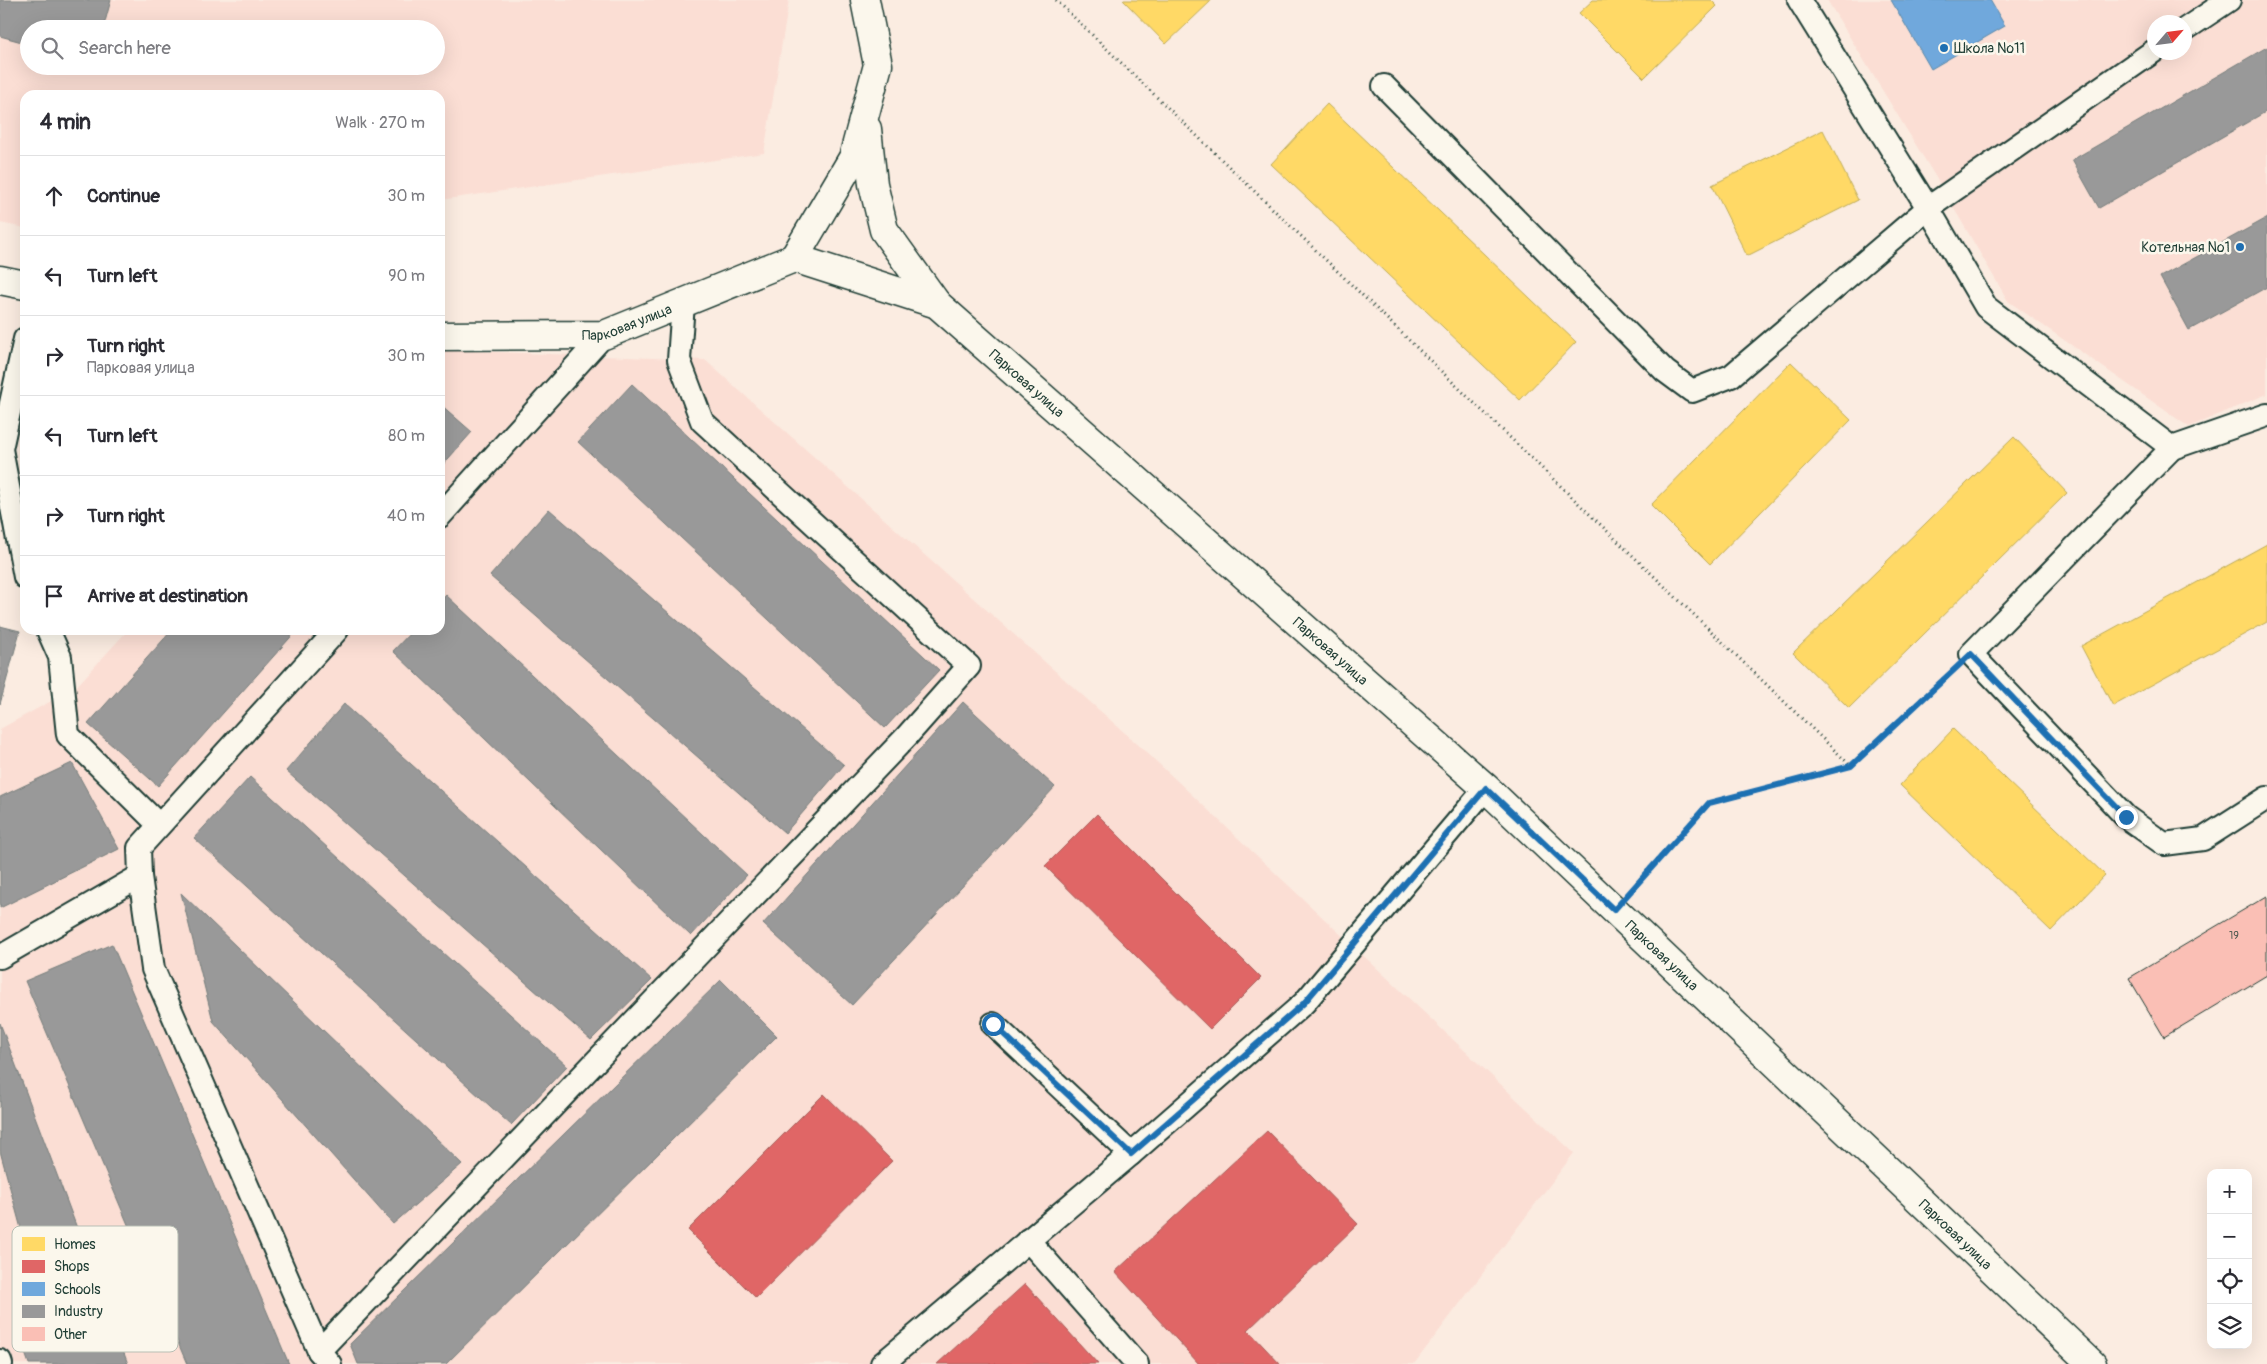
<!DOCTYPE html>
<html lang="en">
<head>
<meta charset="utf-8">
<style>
	body { margin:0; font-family:Pangolin,sans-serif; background:#f7f7f7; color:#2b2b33 }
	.controls { position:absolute; right:15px; bottom:15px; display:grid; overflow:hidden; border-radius:10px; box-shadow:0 5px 20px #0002 }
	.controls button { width:45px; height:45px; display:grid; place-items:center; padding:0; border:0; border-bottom:1px solid #e1e1e2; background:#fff; color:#2b2b33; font:25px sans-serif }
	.compass { position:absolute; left:2147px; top:15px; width:45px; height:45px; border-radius:50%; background:#fff; box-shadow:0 5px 20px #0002; rotate:62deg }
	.stop { position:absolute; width:15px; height:15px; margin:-11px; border:4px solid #1f6fb2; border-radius:50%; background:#fff }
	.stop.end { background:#1f6fb2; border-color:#fff; box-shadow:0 1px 5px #0008 }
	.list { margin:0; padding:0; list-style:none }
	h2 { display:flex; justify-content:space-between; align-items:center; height:65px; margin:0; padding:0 20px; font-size:21px }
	h2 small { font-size:16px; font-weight:400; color:#7c7c81 }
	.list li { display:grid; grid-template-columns:32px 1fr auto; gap:15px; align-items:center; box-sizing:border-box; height:80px; padding:0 20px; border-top:1px solid #e1e1e2 }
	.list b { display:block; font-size:19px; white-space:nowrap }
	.list p { margin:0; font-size:16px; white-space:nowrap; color:#7c7c81 }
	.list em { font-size:16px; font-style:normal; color:#7c7c81 }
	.icon { flex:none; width:28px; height:28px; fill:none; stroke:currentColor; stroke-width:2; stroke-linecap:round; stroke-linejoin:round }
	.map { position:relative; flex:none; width:2267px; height:1364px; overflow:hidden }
	.search { position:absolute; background:#fff; box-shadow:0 5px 20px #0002; left:20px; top:20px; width:425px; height:55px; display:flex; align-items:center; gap:12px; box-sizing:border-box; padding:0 18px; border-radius:28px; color:#7c7c81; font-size:19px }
	.panel { position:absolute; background:#fff; box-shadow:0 5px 20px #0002; left:20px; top:90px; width:425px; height:545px; border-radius:15px }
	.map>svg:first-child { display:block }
	.built { fill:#fbded4; fill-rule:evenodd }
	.homes { fill:#ffd966; stroke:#bcaa57 }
	.shops { fill:#e06666; stroke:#a65a57 }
	.schools { fill:#6fa8dc; stroke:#5788aa }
	.industry { fill:#999; stroke:#747d7b }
	.building { fill:#fabfb5; stroke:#1f3d34 }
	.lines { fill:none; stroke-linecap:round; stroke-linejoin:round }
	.lane-casing { stroke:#1f3d34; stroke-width:26 }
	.street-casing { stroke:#1f3d34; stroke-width:31 }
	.secondary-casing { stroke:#1f3d34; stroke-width:31 }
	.path { stroke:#1f3d34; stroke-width:3; stroke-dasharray:1 4; stroke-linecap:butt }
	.lane { stroke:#fbf7ec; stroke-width:22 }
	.street { stroke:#fbf7ec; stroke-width:28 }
	.secondary { stroke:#fbf7ec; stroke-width:28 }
	.route { stroke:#1f6fb2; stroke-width:6 }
	.poi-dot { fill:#1f6fb2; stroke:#fbf7ec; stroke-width:2 }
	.labels { text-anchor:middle; stroke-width:5; stroke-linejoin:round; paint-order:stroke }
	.number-label { font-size:11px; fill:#565e54 }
	.poi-label { font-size:14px; fill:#1f3d34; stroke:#fbf7ec; text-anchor:start }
	.street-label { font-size:14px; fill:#1f3d34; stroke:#fbf7ec }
	.key { fill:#fbf7ec; stroke:#b9bfb5; stroke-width:1 }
	.key-label { font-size:14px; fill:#1f3d34 }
</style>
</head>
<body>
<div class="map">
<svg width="2267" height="1364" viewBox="0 0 2267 1364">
	<rect width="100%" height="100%" fill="#fbece1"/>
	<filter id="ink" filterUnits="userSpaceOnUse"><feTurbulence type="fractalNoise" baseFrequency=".02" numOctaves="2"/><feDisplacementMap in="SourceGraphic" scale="10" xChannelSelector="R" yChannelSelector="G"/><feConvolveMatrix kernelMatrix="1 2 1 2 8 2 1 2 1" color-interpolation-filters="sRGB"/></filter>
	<g filter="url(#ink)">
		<g class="built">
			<path d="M0,0H789L764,153L440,200V95H25V228L0,223ZM29,29H436V66H29Z"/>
			<path d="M1827,0H2267V394L2189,427L2008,301L1935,176ZM2154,22H2184V52H2154Z"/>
			<polygon points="440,350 705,360 1143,749 1574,1153 1414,1364 0,1364 0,729 75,688 128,630 440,630"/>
		</g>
		<g class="homes">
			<polygon points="1123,0 1212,0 1166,44"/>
			<polygon points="1593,0 1711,0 1717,6 1644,78 1579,13"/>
			<polygon points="1327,104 1576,342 1520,400 1271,164"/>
			<polygon points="1823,130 1858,200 1747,256 1712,185"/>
			<polygon points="1791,362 1851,420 1710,564 1651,505"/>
			<polygon points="2014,437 2067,493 1849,708 1793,653"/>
			<polygon points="2267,544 2267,622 2113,706 2081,646"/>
			<polygon points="1953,729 2105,875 2051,931 1900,785"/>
		</g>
		<g class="shops">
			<polygon points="1097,814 1261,978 1210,1029 1045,866"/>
			<polygon points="824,1094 892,1161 756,1298 688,1230"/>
			<polygon points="1267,1131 1358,1224 1248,1330 1280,1364 1199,1364 1115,1272"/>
			<polygon points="1025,1284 1098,1364 937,1364"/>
		</g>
		<polygon class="schools" points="1891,0 1990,0 2005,26 1931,69"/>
		<g class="industry">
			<polygon points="0,0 111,0 103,29 29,29 29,44 0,36"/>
			<polygon points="2267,47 2267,111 2099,208 2072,160"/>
			<polygon points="2267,218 2267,287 2189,330 2160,277"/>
			<polygon points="632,384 939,670 885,728 578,442"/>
			<polygon points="440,404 472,432 440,468"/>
			<polygon points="549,509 844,765 785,833 490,576"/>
			<polygon points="446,595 747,875 691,936 393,651 413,630 440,630 440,602"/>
			<polygon points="0,626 20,631 0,704"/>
			<polygon points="172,630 297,630 158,786 88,724"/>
			<polygon points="963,702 1055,787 852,1005 763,924"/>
			<polygon points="344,704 652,980 591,1040 286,771"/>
			<polygon points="72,763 119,849 0,908 0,797"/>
			<polygon points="250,777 567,1066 511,1125 194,838"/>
			<polygon points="181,893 462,1164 393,1224 213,1021"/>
			<polygon points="112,944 289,1364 187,1364 25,981"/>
			<polygon points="721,980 777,1036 446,1364 358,1364 350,1344"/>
			<polygon points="0,1023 128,1364 29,1364 18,1333 33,1273 0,1151"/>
		</g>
		<polygon class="building" points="2267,896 2267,975 2164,1037 2129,978"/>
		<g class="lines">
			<g class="lane-casing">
				<g id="lane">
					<polyline points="1799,0 1928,208 1986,307 2172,448 2267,415"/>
					<polyline points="2184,30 2229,0"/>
					<polyline points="1384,86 1665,371 1692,391 1731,376 1928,208 2154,51"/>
					<polyline points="25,339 1,449 25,577"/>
					<polyline points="2172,448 1971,654 2126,817 2164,844 2203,839 2267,798"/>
					<polyline points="440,516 604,335"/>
					<polyline points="48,630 60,657 68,735 159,825"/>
					<polyline points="140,876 153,969 319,1351 330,1364"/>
					<polyline points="0,957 140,876 139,848 337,630"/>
					<polyline points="993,1024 1131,1154"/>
					<polyline points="1028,1240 1137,1364"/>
					<polyline points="319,1351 906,737 969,666 702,421 679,360 683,303"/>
					<polyline points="0,1361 1,1364"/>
					<polyline points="882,1364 1131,1154 1304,1003 1486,788"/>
				</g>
			</g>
			<g class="street-casing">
				<g id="street">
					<polyline points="867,129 873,184 884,230 937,304"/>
					<polyline points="794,258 853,158 878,65 865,0"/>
				</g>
			</g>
			<g class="secondary-casing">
				<g id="secondary">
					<polyline points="0,280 25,285"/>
					<path id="s1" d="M440,336L604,335L794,258L937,304L1486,788L2092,1364"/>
				</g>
			</g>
			<g class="path">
				<polyline points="1056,0 1851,766 1948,675"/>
				<polyline points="1637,883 1709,803 1851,766"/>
			</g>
			<use href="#lane" class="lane"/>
			<use href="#street" class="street"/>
			<use href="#secondary" class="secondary"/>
		</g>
	</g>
	<g class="lines" filter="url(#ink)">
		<polyline class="route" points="993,1024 1131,1154 1304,1003 1486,788 1614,910 1709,803 1851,766 1971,654 2126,817"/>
	</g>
	<g class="poi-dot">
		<circle cx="1944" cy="48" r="5"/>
		<circle cx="2240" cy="247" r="5"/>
	</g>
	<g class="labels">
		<g class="number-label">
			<text x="2234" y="939">19</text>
		</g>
		<g class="poi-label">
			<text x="1954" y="53">Школа №11</text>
			<text x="2230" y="252" text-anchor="end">Котельная №1</text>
		</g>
		<g class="street-label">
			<text dy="5" stroke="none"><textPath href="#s1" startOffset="189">Парковая улица</textPath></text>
			<text dy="5" stroke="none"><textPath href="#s1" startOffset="639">Парковая улица</textPath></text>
			<text dy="5" stroke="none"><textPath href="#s1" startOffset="1044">Парковая улица</textPath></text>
			<text dy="5" stroke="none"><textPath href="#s1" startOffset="1494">Парковая улица</textPath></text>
			<text dy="5" stroke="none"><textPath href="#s1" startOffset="1899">Парковая улица</textPath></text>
		</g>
	</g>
	<rect x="12" y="1226" width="166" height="126" rx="8" class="key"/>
	<rect x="22" y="1237" width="23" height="14" fill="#ffd966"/>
	<rect x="22" y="1260" width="23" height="13" fill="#e06666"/>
	<rect x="22" y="1282" width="23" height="14" fill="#6fa8dc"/>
	<rect x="22" y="1305" width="23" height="13" fill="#999"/>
	<rect x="22" y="1327" width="23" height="14" fill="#fabfb5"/>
	<g class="key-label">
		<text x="54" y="1249">Homes</text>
		<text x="54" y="1271">Shops</text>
		<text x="54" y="1294">Schools</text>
		<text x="54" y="1316">Industry</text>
		<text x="54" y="1339">Other</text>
	</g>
</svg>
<div class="controls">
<button>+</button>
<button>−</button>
<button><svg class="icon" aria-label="locate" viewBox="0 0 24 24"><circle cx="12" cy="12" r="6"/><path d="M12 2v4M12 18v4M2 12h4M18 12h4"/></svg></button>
<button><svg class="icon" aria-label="layers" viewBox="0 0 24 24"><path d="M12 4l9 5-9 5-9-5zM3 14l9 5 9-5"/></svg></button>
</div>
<svg class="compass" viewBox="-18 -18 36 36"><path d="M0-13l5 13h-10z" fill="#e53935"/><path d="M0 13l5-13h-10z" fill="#7c7c81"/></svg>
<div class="stop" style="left:993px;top:1024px"></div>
<div class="stop end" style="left:2126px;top:817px"></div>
<div class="search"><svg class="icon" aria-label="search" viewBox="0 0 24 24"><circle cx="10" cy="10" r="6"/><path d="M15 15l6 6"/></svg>Search here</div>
<section class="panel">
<h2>4 min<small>Walk · 270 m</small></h2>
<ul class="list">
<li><svg class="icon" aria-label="ahead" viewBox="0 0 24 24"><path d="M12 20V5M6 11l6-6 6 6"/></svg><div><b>Continue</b></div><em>30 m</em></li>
<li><svg class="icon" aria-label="left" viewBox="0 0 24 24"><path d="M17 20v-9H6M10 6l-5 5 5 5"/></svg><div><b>Turn left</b></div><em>90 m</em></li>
<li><svg class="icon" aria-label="right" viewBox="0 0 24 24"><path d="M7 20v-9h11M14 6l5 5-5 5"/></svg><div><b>Turn right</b><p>Парковая улица</p></div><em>30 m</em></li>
<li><svg class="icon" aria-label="left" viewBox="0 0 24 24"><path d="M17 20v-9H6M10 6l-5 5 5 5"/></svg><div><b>Turn left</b></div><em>80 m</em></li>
<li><svg class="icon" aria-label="right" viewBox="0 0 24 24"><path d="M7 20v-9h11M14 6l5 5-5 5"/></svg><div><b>Turn right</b></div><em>40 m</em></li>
<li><svg class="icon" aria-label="arrive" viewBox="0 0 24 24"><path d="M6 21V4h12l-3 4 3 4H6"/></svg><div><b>Arrive at destination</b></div></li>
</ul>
</section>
</div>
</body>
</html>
